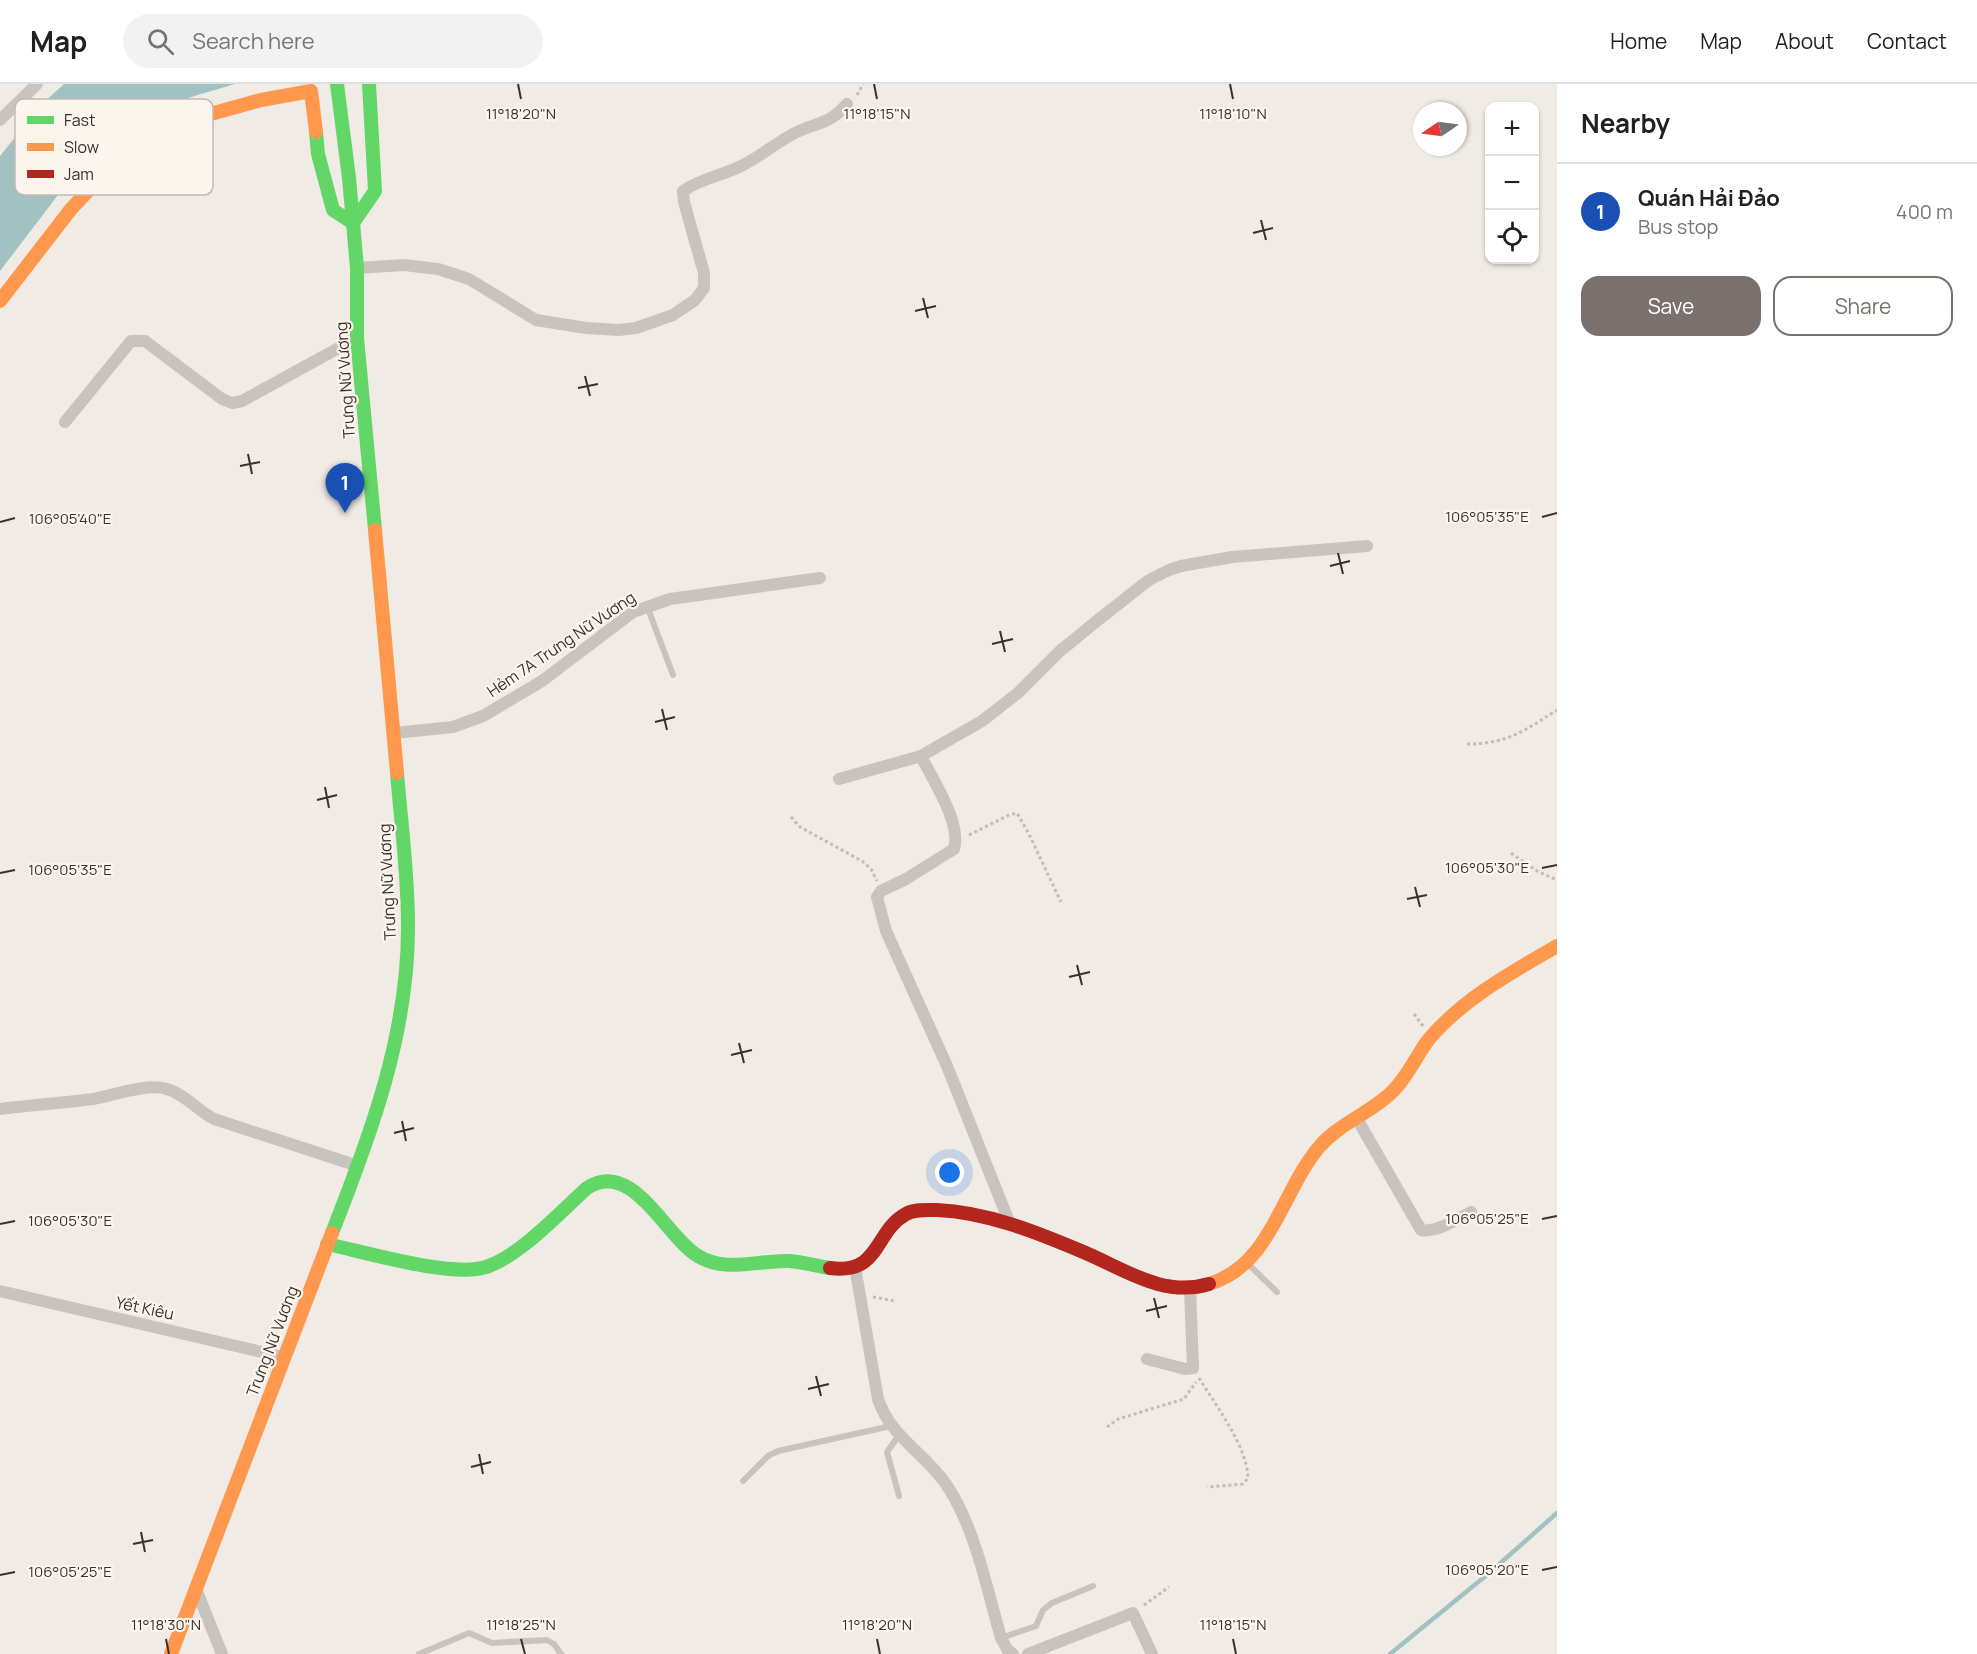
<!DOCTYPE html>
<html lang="en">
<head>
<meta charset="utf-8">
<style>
	body { margin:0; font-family:Manrope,sans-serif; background:#f2f2f2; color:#202124 }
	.controls { position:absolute; right:18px; top:18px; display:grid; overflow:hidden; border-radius:12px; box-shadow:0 2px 4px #0004 }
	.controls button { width:54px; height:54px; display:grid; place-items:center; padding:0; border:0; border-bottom:2px solid #e0e0e0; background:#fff; color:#202124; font:30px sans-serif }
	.compass { position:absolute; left:1413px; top:18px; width:54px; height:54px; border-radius:50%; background:#fff; box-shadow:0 2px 4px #0004; rotate:257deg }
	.you { position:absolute; left:950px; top:1089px; width:21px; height:21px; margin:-15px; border:4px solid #fff; border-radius:50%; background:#1a73e8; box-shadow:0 0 0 9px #1a73e833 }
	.badge { display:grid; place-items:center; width:39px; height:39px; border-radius:50%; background:#7a716c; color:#fff; font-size:20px; font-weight:700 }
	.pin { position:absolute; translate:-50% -50px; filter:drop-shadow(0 2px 3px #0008) }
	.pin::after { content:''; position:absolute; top:32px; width:21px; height:18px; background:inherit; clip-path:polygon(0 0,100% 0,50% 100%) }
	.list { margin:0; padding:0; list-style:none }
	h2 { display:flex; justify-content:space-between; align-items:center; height:78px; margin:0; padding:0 24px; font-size:26px }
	h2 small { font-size:20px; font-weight:400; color:#757577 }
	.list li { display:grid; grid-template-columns:39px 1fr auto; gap:18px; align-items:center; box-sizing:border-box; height:96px; padding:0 24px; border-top:2px solid #e0e0e0 }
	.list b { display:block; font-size:22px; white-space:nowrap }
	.list p { margin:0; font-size:20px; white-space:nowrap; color:#757577 }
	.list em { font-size:20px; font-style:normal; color:#757577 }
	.actions { display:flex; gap:12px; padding:18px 24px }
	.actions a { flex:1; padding:14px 0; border:2px solid #7a716c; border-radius:18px; text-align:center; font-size:21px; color:#7a716c }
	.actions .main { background:#7a716c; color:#fff }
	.icon { flex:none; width:33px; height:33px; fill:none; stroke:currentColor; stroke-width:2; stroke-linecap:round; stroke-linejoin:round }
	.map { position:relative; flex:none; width:1557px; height:1570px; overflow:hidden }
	header { display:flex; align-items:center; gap:36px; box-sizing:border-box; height:84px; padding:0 30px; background:#fff; border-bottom:2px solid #e0e0e0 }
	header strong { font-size:28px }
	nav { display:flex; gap:33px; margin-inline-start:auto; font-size:21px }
	.search { width:420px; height:54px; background:#f2f2f2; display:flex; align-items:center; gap:15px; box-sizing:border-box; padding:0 21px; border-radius:33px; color:#757577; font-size:22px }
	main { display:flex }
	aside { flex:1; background:#fff }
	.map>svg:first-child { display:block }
	.water { fill:#a1c2c1 }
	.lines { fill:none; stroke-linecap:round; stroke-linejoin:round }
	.stream { stroke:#a1c2c1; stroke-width:4.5 }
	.path { stroke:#c2bbb6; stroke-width:3; stroke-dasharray:3 3; stroke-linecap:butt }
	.lane { stroke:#c9c3be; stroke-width:6 }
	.street { stroke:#c9c3be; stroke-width:12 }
	.fast { stroke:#63d668; stroke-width:14 }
	.slow { stroke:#ff974d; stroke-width:14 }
	.jam { stroke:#b3261e; stroke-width:14 }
	.ticks { fill:none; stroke:#3b302b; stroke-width:2 }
	.labels { text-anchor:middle; stroke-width:4.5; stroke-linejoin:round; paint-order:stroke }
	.street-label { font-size:16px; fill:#3b302b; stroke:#fbf5ee }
	.key { fill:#fbf5ee; stroke:#c1bab4; stroke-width:1.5 }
	.key-label { font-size:16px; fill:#3b302b }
	.ticks-label { font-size:15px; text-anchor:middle; fill:#3b302b; stroke:#fbf5ee; stroke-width:4.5; stroke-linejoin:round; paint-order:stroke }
</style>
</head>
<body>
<header>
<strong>Map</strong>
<div class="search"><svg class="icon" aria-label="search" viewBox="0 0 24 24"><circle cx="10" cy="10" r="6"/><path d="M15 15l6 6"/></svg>Search here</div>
<nav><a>Home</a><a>Map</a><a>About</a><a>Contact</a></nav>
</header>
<main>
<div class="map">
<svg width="1557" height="1570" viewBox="0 0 1557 1570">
	<rect width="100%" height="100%" fill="#f0ebe5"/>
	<polygon class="water" points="64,0 235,0 191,13 150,28 97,60 0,187 0,72 42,20"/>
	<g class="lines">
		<polyline class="stream" points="1390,1570 1488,1490 1557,1429"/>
		<g class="path">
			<polyline points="857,11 863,0"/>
			<path d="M1467,660C1507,660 1524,647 1557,626"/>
			<polyline points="791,733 800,743 862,777 871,785 877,797"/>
			<polyline points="969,751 1009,731 1017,729 1029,750 1061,818"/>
			<polyline points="1511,769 1537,787 1557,796"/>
			<polyline points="1414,930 1423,942"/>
			<polyline points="873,1213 895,1217"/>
			<path d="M1199,1294C1216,1322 1247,1362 1248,1394L1243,1400L1207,1403"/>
			<polyline points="1107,1343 1118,1335 1184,1315 1196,1298"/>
			<polyline points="1144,1521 1169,1503"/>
		</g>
		<g class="lane">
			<polyline points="647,522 673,591"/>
			<polyline points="1247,1179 1277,1208"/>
			<polyline points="743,1397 768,1372 778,1367 891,1342"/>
			<polyline points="899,1412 887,1368 899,1351"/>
			<polyline points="1001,1554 1036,1542 1043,1526 1052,1519 1093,1502"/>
			<polyline points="419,1570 469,1549 492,1559 547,1556 554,1560 561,1570"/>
		</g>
		<g class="street">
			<polyline points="0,36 37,0"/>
			<path d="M357,184L404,181L438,185L469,195L536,236L586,244L619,246L636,244L673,231L695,216L704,204V189L684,118L683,107C700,95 720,92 739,83C759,74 775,59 795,49C817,38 829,41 847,20"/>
			<polyline points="65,338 131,257 145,257 222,315 232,319 242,317 357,254"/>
			<polyline points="394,649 453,643 483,632 542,597 633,528 670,515 820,494"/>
			<path d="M921,672C932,695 962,739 954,765L906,795L881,807L877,813L886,847L947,982L1010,1140"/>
			<polyline points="839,695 921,672 982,637 1018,609 1060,567 1098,536 1149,496 1169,486 1181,482 1232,473 1367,462"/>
			<path d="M0,1025C31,1021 62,1019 93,1015C114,1011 147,999 167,1005C185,1010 198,1027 214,1035L358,1082"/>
			<path d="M1356,1033L1421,1146C1437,1149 1457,1135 1471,1128"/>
			<path d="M855,1183L878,1315C891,1354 924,1368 946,1400C975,1443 987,1505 1001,1554L1007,1565L1013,1570"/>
			<polyline points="0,1207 283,1273"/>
			<polyline points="1147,1275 1185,1285 1193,1284 1190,1204"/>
			<polyline points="196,1505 222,1570"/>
			<polyline points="1028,1570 1133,1529 1152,1570"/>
		</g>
		<g class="fast">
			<polyline points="337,0 349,94 357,184 357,254 375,446"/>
			<polyline points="316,48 318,70 333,126 353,139 375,107 369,0"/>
			<path d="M332,1149C371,1050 409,948 408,840C408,790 401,738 397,689"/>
			<path d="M327,1160C365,1168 451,1194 486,1183C520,1172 560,1128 587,1104C632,1074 665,1152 698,1172C725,1189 759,1176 789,1177C803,1178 816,1182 830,1184"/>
		</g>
		<g class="slow">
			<polyline points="0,217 71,125 105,89 160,44 261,16 311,7 316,48"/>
			<polyline points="375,446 397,689"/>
			<path d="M1209,1200C1272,1181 1281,1107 1320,1062C1340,1039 1371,1029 1393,1007C1408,992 1416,972 1429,955C1463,915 1512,888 1557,862"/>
			<polyline points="171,1570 332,1149"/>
		</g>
		<path class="jam" d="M830,1184C881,1191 874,1147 906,1130C915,1125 927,1126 937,1126C986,1128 1036,1148 1081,1167C1123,1184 1162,1214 1209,1200"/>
	</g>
	<path class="ticks" d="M518,0L521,15M874,0L877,15M1230,0L1233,15M1261,136L1266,156M1253,149L1273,144M923,214L928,234M915,227L936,222M585,292L590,312M578,304L598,300M248,370L252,390M240,382L260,378M1542,433L1557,429M0,438L15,434M1338,469L1343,490M1330,482L1350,477M1000,547L1005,568M992,560L1013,555M662,625L667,646M655,638L675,633M325,703L329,724M317,716L337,711M1542,784L1557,781M0,789L15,786M1415,803L1420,823M1407,815L1427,811M1077,881L1082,901M1069,893L1090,888M739,959L744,979M731,971L752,966M402,1037L406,1057M394,1049L414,1044M1542,1135L1557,1132M0,1140L15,1137M1154,1214L1159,1234M1146,1227L1167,1222M816,1292L821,1312M808,1305L829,1300M479,1370L483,1390M471,1383L491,1378M141,1448L145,1468M133,1460L153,1456M1542,1486L1557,1483M0,1491L15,1488M166,1555L169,1570M521,1555L525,1570M877,1555L880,1570M1233,1555L1236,1570"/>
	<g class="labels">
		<g class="street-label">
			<text transform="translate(345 296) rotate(-94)" y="6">Trưng Nữ Vương</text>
			<text transform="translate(561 560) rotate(-34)" y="6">Hẻm 7A Trưng Nữ Vương</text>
			<text transform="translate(387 798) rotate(-93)" y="6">Trưng Nữ Vương</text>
			<text transform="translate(145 1224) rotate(12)" y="6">Yết Kiêu</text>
			<text transform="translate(272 1257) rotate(-69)" y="6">Trưng Nữ Vương</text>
		</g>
	</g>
	<rect x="15" y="15" width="198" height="96" rx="9" class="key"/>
	<rect x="27" y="32" width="27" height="8" fill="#63d668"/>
	<rect x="27" y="59" width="27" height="8" fill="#ff974d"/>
	<rect x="27" y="86" width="27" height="8" fill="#b3261e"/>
	<g class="key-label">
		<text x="64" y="42">Fast</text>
		<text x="64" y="69">Slow</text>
		<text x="64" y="96">Jam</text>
	</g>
	<g class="ticks-label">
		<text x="521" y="35">11°18'20"N</text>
		<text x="877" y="35">11°18'15"N</text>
		<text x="1233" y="35">11°18'10"N</text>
		<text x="1487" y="438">106°05'35"E</text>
		<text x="70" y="440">106°05'40"E</text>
		<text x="1487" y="789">106°05'30"E</text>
		<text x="70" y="791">106°05'35"E</text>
		<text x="1487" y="1140">106°05'25"E</text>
		<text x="70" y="1142">106°05'30"E</text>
		<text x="1487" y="1491">106°05'20"E</text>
		<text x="70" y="1493">106°05'25"E</text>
		<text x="166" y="1546">11°18'30"N</text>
		<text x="521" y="1546">11°18'25"N</text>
		<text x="877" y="1546">11°18'20"N</text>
		<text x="1233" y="1546">11°18'15"N</text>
	</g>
</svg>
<div class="controls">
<button>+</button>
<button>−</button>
<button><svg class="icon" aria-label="locate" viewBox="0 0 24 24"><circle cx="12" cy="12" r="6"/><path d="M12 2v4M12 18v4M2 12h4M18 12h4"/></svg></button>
</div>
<svg class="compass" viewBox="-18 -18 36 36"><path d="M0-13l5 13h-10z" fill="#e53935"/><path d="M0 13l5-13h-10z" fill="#757577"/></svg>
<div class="you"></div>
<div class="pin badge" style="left:345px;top:429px;background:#1a4fb4">1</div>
</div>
<aside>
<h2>Nearby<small></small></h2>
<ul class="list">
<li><span class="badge" style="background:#1a4fb4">1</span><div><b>Quán Hải Đảo</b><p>Bus stop</p></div><em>400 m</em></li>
</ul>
<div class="actions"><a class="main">Save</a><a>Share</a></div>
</aside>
</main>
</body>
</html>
